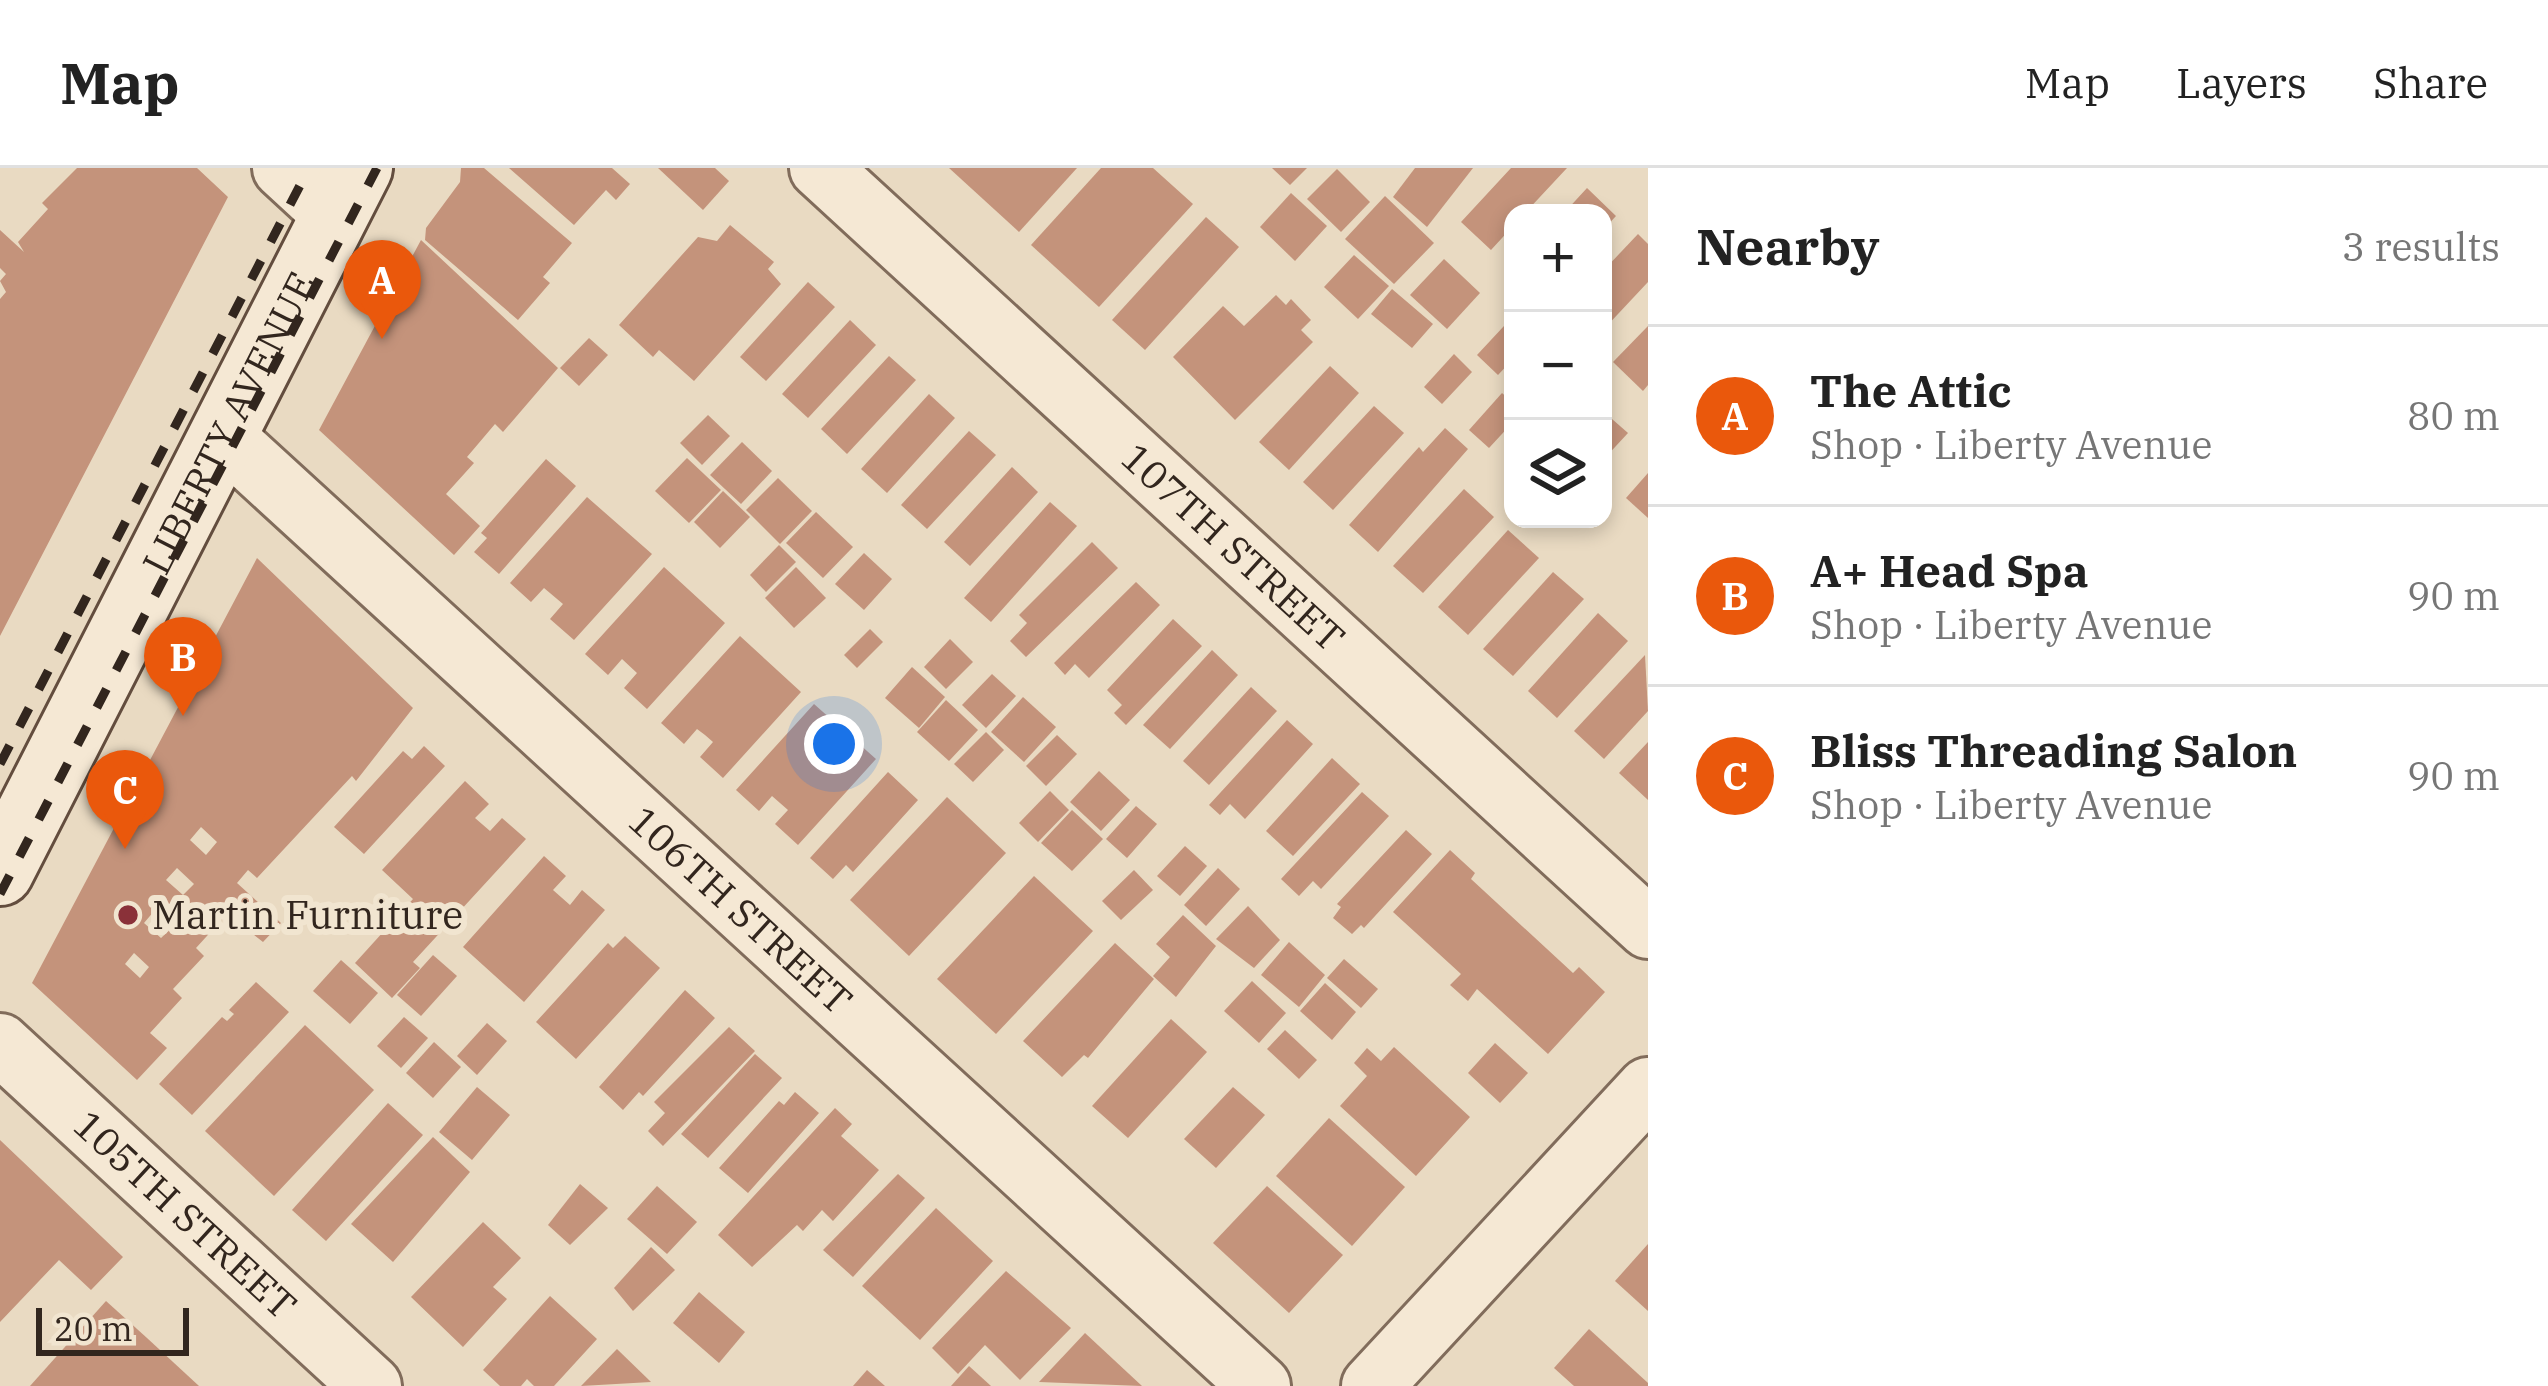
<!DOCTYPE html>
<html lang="en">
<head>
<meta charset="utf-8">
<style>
	body { margin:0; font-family:"IBM Plex Serif",serif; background:#f2f2f2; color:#222 }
	.controls { position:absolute; right:36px; top:36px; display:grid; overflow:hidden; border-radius:24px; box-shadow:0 6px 18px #0003 }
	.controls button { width:108px; height:108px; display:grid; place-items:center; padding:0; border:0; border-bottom:3px solid #e0e0e0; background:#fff; color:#222; font:60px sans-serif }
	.scale { position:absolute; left:36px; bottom:30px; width:153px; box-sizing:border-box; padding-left:12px; border:6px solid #32261e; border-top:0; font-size:33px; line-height:42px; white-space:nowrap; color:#32261e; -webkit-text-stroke:9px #f1e5d0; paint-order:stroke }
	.you { position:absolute; left:834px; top:576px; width:42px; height:42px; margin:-30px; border:9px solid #fff; border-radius:50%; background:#1a73e8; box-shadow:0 0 0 18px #1a73e833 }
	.badge { display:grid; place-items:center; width:78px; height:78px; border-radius:50%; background:#ea580c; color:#fff; font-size:39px; font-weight:700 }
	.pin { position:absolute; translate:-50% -99px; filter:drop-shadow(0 3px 6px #0008) }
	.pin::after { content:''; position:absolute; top:63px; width:42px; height:36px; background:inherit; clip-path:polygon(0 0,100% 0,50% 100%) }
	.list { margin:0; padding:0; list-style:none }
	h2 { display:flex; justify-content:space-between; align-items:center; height:156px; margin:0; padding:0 48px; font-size:51px }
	h2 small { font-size:39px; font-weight:400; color:#767676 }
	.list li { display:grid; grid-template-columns:78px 1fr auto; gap:36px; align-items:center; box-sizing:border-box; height:180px; padding:0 48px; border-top:3px solid #e0e0e0 }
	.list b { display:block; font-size:45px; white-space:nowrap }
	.list p { margin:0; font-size:39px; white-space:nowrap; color:#767676 }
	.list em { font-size:39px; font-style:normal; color:#767676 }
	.icon { flex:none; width:66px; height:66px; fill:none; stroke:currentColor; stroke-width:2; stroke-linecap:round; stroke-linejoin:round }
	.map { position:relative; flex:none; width:1648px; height:1218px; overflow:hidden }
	header { display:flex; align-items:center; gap:72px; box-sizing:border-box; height:168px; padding:0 60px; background:#fff; border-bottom:3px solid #e0e0e0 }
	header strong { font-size:57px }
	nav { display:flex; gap:66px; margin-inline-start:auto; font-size:42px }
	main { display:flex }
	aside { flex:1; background:#fff }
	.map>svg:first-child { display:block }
	.building { fill:#c4937b; fill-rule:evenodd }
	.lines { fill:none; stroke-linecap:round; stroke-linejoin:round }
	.street-casing { stroke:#816c5b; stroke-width:66 }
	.secondary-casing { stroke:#634d3e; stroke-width:72 }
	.street { stroke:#f5e8d4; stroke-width:60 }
	.secondary { stroke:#f5e8d4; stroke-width:66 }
	.rail { stroke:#32261e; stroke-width:9; stroke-dasharray:21 21; stroke-linecap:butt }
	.poi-dot { fill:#8a3139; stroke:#f1e5d0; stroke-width:4.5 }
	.labels { text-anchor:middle; stroke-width:12; stroke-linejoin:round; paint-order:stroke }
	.street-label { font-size:39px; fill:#32261e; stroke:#f1e5d0 }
	.poi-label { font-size:39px; fill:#32261e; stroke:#f1e5d0; text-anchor:start }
</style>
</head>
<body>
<header>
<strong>Map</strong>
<nav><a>Map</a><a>Layers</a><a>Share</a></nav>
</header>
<main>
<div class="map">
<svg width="1648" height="1218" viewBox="0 0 1648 1218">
	<rect width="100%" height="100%" fill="#e9dac2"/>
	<g class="building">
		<polygon points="197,0 228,29 0,468 0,131 6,124 0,113 6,106 0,100 0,62 24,84 18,74 48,41 42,35 77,0"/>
		<polygon points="461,0 484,0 572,75 543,109 550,115 518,152 425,72 426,60 460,14"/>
		<polygon points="509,0 612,0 630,16 616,32 606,22 574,57"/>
		<polygon points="658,0 715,0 729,13 703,42"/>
		<polygon points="949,0 1077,0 1019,64"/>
		<polygon points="1101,0 1153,0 1193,36 1099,139 1031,77"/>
		<polygon points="1272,0 1307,0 1290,17"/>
		<polygon points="1415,0 1473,0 1427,59 1393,29"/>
		<polygon points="1511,0 1567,0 1525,45 1513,45 1513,58 1491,82 1461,54"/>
		<polygon points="1337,1 1370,34 1341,64 1307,31"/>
		<polygon points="1587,20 1616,48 1603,62 1603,45 1564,45"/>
		<polygon points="1291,25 1327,58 1295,93 1260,59"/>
		<polygon points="1385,28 1434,75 1394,116 1345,71"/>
		<polygon points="1206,49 1239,79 1145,182 1112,152"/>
		<polygon points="730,57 774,94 768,101 781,116 694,213 659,182 653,189 619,157 698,69 717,73"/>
		<polygon points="1638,66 1648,76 1648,114 1603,162 1603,103"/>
		<polygon points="421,72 558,200 503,264 495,256 467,289 474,295 446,326 480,358 454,387 319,262"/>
		<polygon points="1354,87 1389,118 1358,151 1324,119"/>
		<polygon points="1444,91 1480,125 1447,161 1410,127"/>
		<polygon points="808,114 835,139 766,213 740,189"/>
		<polygon points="1392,121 1433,156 1412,180 1371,146"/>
		<polygon points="1276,127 1286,137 1291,131 1311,152 1301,162 1313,174 1235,252 1173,189 1223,138 1244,158"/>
		<polygon points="850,152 876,177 808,250 782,226"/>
		<polygon points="1504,158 1513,167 1513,191 1498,207 1477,187"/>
		<polygon points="1648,158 1648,217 1643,223 1613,194"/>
		<polygon points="589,170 608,187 579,218 560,200"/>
		<polygon points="1454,186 1472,204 1442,236 1424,219"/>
		<polygon points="889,188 916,212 847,286 821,261"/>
		<polygon points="1330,198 1359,225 1289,302 1259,274"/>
		<polygon points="1502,225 1513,235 1513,254 1489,280 1469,262"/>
		<polygon points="929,226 955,250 887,325 861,301"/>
		<polygon points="1374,238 1404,265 1333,342 1303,314"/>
		<polygon points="708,247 730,268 702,297 680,275"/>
		<polygon points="1612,251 1628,265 1603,292 1603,260"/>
		<polygon points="1445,260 1468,281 1378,384 1349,357 1419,279 1423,284"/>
		<polygon points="969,263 996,287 927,361 901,337"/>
		<polygon points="742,274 772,303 741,336 710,307"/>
		<polygon points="687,290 721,322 689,355 655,323"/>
		<polygon points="546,291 576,318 499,406 474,384 487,370 481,365"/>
		<polygon points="1012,299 1038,324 970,398 944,374"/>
		<polygon points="1648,305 1648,350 1626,330"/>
		<polygon points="778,310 812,343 780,376 746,342"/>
		<polygon points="1464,321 1494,349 1423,425 1393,398"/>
		<polygon points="723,323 750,349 720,380 694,354"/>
		<polygon points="587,329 652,386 574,472 550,451 563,436 544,420 531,434 510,415"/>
		<polygon points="1050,334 1077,358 991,454 964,430"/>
		<polygon points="816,344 853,379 823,410 786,375"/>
		<polygon points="1508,362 1539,390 1468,467 1438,439"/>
		<polygon points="1092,374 1118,400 1026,489 1010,473 1027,455 1019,447"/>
		<polygon points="779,377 796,394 766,424 750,407"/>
		<polygon points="864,385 892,411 864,442 835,416"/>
		<path d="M257,390L413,540L356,613L352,608L257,710L248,702L237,715L281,755L263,774L227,746L196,780L204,788L173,821L182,830L150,865L167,880L137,912L32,815ZM201,659L217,674L206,687L190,672ZM177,700L194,716L183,727L166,712ZM155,742L173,759L161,770L144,755ZM134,785L149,799L140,810L125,796Z"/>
		<polygon points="664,399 725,455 647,541 624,520 637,505 622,491 608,507 585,486"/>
		<polygon points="796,399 826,430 794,460 765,430"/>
		<polygon points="1553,404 1584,431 1513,508 1483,481"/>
		<polygon points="1136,414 1160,437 1089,510 1075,496 1065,507 1054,495"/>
		<polygon points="1598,445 1628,473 1557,550 1528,523"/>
		<polygon points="1173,451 1202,478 1126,557 1114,545 1122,537 1107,522"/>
		<polygon points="870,461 883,474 857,500 844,487"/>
		<polygon points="740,468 801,524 723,610 700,589 713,574 705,567 697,561 684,576 661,555"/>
		<polygon points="950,471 973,494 946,521 924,499"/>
		<polygon points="1212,482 1238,507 1170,581 1143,557"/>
		<polygon points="1645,487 1648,543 1604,591 1574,563"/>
		<polygon points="912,499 945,529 919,560 885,530"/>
		<polygon points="992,506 1016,528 986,560 962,537"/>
		<polygon points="1251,519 1277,543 1209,617 1183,593"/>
		<polygon points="1023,529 1056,559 1024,594 991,564"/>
		<polygon points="946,532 978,562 949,593 917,564"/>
		<polygon points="814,536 876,591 798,677 775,656 788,642 772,628 759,643 736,622"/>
		<polygon points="1287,552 1313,576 1245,651 1230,636 1220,647 1209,637"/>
		<polygon points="986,564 1004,582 973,614 954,596"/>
		<polygon points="1057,567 1077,586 1046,618 1026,598"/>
		<polygon points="1648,574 1648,632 1619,605"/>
		<polygon points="424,578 445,598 364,686 334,659 403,583 412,591"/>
		<polygon points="1332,590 1360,616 1293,688 1266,663"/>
		<polygon points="1099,603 1130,632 1101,663 1070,634"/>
		<polygon points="888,604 918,632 853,704 846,697 833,711 810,690"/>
		<polygon points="465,613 489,636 475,650 490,663 502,650 526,671 413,794 420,800 392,830 355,795 413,731 382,702"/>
		<polygon points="1050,623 1069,642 1038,674 1019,655"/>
		<polygon points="1362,624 1389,648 1321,721 1313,713 1299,728 1281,711"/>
		<polygon points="947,629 1006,685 909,788 850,732"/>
		<polygon points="1136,638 1157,656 1127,690 1106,671"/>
		<polygon points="1072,642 1103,671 1072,703 1041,675"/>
		<polygon points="1406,662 1432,686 1364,760 1361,757 1352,766 1333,750 1341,739 1337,736"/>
		<polygon points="1185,678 1207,698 1180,728 1157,708"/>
		<polygon points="1450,682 1475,705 1471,711 1573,805 1579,799 1605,824 1548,886 1477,821 1468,833 1450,817 1461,806 1393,744"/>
		<polygon points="544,688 566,708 553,722 570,737 582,722 605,742 524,834 463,779"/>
		<polygon points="1218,700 1240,721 1206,758 1184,737"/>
		<polygon points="1134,702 1153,722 1121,752 1102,733"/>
		<polygon points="1034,708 1093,763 996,866 937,811"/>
		<polygon points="1248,738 1280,772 1254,800 1216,771"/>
		<polygon points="1183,747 1216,778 1176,829 1153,808 1170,789 1156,776"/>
		<polygon points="625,768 660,800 576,891 536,854 608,775 613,780"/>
		<polygon points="1289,774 1325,807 1299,839 1261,807"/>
		<polygon points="1115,775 1154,811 1088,890 1084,887 1062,909 1023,873"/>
		<polygon points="433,787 457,808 421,848 397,827"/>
		<polygon points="1344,791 1378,821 1361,840 1327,810"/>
		<polygon points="341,792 378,825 350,856 313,823"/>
		<polygon points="1252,813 1286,845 1259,875 1224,843"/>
		<polygon points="256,814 289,844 192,947 159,916 222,849 227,853 234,846 229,842"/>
		<polygon points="1325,815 1356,844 1332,872 1300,843"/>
		<polygon points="685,822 715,850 643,928 639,924 623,942 599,919"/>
		<polygon points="404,849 428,870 401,900 377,878"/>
		<polygon points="1171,851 1207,884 1128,970 1092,938"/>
		<polygon points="487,855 507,873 477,907 457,888"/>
		<polygon points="305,857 374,922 274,1028 205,963"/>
		<polygon points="729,859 755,883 663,978 648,963 665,945 654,934"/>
		<polygon points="1285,862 1317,892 1299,911 1267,881"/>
		<polygon points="434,874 461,899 433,930 406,905"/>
		<polygon points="1495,875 1528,905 1500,935 1468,905"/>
		<polygon points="1394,879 1470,949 1416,1008 1340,938 1367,908 1354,895 1367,880 1381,893"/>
		<polygon points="755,886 782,910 708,990 681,966"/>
		<polygon points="477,919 510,947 472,992 439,964"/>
		<polygon points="1233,919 1265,947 1216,1000 1184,971"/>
		<polygon points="795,924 819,945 748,1025 719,1000 779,933 784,937"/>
		<polygon points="388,935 423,967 326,1073 292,1042"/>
		<polygon points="835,940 852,956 841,968 879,1002 833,1053 822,1042 803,1063 797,1057 752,1099 718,1067"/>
		<polygon points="1329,950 1405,1019 1352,1078 1276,1008"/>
		<polygon points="433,969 470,1004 393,1094 351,1056"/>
		<polygon points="0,972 123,1089 91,1122 59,1092 0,1154"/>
		<polygon points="898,1006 925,1030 853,1109 823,1082"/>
		<polygon points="580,1016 608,1040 570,1077 548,1057"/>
		<polygon points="657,1018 697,1054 667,1086 627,1051"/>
		<polygon points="1267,1018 1343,1087 1289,1145 1213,1075"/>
		<polygon points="936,1040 993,1093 920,1172 862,1118"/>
		<polygon points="483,1054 521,1090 493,1119 507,1131 463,1179 411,1129"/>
		<polygon points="1648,1076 1648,1143 1615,1113"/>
		<polygon points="651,1079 675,1102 633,1143 614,1120"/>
		<polygon points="1006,1103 1071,1160 1020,1212 985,1177 958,1206 932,1180"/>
		<polygon points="699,1124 745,1164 719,1195 673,1155"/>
		<polygon points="550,1128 597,1171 554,1218 534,1218 527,1211 521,1218 500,1218 483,1202"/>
		<polygon points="106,1133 147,1170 199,1218 30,1218"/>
		<polygon points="1589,1161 1648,1215 1648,1218 1574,1218 1554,1200"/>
		<polygon points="1085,1165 1142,1218 1039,1214"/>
		<polygon points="617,1181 651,1214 581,1218"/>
		<polygon points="969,1198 991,1218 951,1218"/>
		<polygon points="867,1202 885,1218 853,1218"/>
	</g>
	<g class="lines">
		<g class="street-casing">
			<g id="street">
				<polyline points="283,0 335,48"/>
				<path id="s1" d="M820,0L1648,760"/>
				<path id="s2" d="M223,268L1260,1218"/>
				<path id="s3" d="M0,876L371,1218"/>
				<polyline points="1372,1218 1648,920"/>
			</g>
		</g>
		<g class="secondary-casing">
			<g id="secondary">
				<path id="s4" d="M0,704L359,0"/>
			</g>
		</g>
		<use href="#street" class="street"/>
		<use href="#secondary" class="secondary"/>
		<g class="rail">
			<polyline points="0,596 309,0"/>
			<polyline points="0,726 377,0"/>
		</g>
	</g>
	<circle class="poi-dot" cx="128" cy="747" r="12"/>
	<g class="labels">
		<g class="street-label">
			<text dy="14" stroke="none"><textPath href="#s4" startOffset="504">LIBERTY AVENUE</textPath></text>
			<text dy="14" stroke="none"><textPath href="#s1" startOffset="561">107TH STREET</textPath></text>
			<text dy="14" stroke="none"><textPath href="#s2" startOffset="702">106TH STREET</textPath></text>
			<text dy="14" stroke="none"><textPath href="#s3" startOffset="252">105TH STREET</textPath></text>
		</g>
		<g class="poi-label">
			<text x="152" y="761">Martin Furniture</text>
		</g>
	</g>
</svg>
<div class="controls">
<button>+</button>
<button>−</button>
<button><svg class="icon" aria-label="layers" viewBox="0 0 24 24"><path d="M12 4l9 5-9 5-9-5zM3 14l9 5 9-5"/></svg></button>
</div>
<div class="scale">20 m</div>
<div class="you"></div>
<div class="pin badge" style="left:382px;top:171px">A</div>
<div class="pin badge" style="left:183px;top:548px">B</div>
<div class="pin badge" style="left:125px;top:681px">C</div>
</div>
<aside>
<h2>Nearby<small>3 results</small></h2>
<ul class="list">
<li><span class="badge">A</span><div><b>The Attic</b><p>Shop · Liberty Avenue</p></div><em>80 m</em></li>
<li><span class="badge">B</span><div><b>A+ Head Spa</b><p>Shop · Liberty Avenue</p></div><em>90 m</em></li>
<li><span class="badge">C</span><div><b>Bliss Threading Salon</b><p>Shop · Liberty Avenue</p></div><em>90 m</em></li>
</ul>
</aside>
</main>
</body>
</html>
